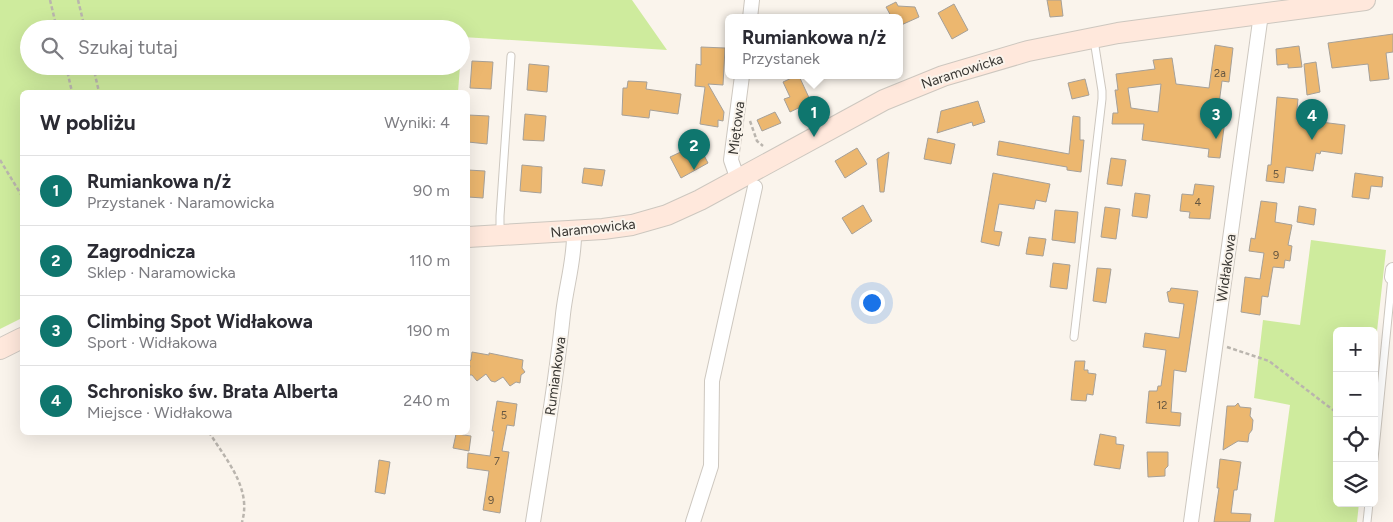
<!DOCTYPE html>
<html lang="pl">
<head>
<meta charset="utf-8">
<style>
	body { margin:0; font-family:Figtree,sans-serif; background:#f2f2f3; color:#2b2b33 }
	.controls { position:absolute; right:15px; bottom:15px; display:grid; overflow:hidden; border-radius:8px; box-shadow:0 5px 20px #0002 }
	.controls button { width:45px; height:45px; display:grid; place-items:center; padding:0; border:0; border-bottom:1px solid #e1e1e2; background:#fff; color:#2b2b33; font:25px sans-serif }
	.you { position:absolute; left:871px; top:302px; width:18px; height:18px; margin:-12px; border:4px solid #fff; border-radius:50%; background:#1a73e8; box-shadow:0 0 0 8px #1a73e833 }
	.badge { display:grid; place-items:center; width:32px; height:32px; border-radius:50%; background:#0f766e; color:#fff; font-size:16px; font-weight:700 }
	.pin { position:absolute; translate:-50% -41px; filter:drop-shadow(0 1px 2px #0008) }
	.pin::after { content:''; position:absolute; top:26px; width:18px; height:15px; background:inherit; clip-path:polygon(0 0,100% 0,50% 100%) }
	.popup { position:absolute; left:725px; top:14px; width:178px; height:65px; box-sizing:border-box; display:grid; place-content:center; border-radius:8px; background:#fff; filter:drop-shadow(0 1px 4px #0005); font-size:16px; white-space:nowrap; color:#7c7c81 }
	.popup b { font-size:19px; color:#2b2b33 }
	.popup::after { content:''; position:absolute; left:50%; top:100%; margin-left:-10px; border:10px solid transparent; border-top-color:#fff }
	.list { margin:0; padding:0; list-style:none }
	h2 { display:flex; justify-content:space-between; align-items:center; height:65px; margin:0; padding:0 20px; font-size:21px }
	h2 small { font-size:16px; font-weight:400; color:#7c7c81 }
	.list li { display:grid; grid-template-columns:32px 1fr auto; gap:15px; align-items:center; box-sizing:border-box; height:70px; padding:0 20px; border-top:1px solid #e1e1e2 }
	.list b { display:block; font-size:19px; white-space:nowrap }
	.list p { margin:0; font-size:16px; white-space:nowrap; color:#7c7c81 }
	.list em { font-size:16px; font-style:normal; color:#7c7c81 }
	.icon { flex:none; width:28px; height:28px; fill:none; stroke:currentColor; stroke-width:2; stroke-linecap:round; stroke-linejoin:round }
	.map { position:relative; flex:none; width:1393px; height:522px; overflow:hidden }
	.search { position:absolute; background:#fff; box-shadow:0 5px 20px #0002; left:20px; top:20px; width:450px; height:55px; display:flex; align-items:center; gap:12px; box-sizing:border-box; padding:0 18px; border-radius:28px; color:#7c7c81; font-size:19px }
	.panel { position:absolute; background:#fff; box-shadow:0 5px 20px #0002; left:20px; top:90px; width:450px; height:345px; border-radius:8px }
	.map>svg:first-child { display:block }
	.green { fill:#ceeb9d }
	.building { fill:#ecb76f; stroke:#a6a098; fill-rule:evenodd }
	.lines { fill:none; stroke-linecap:round; stroke-linejoin:round }
	.lane-casing { stroke:#cdc7bf; stroke-width:9 }
	.street-casing { stroke:#cdc7bf; stroke-width:16 }
	.secondary-casing { stroke:#cdc7bf; stroke-width:22 }
	.path { stroke:#bab5ae; stroke-width:2.5; stroke-dasharray:4 2.5; stroke-linecap:butt }
	.lane { stroke:#fff; stroke-width:7 }
	.street { stroke:#fff; stroke-width:14 }
	.secondary { stroke:#ffe8dc; stroke-width:20 }
	.labels { text-anchor:middle; stroke-width:4; stroke-linejoin:round; paint-order:stroke }
	.number-label { font-size:11px; fill:#665742 }
	.street-label { font-size:14px; fill:#393733; stroke:#faf4ec }
</style>
</head>
<body>
<div class="map">
<svg width="1393" height="522" viewBox="0 0 1393 522">
	<rect width="100%" height="100%" fill="#faf4ec"/>
	<g class="green">
		<polygon points="0,0 632,0 667,50 463,37 461,53 461,29 29,29 29,66 460,66 458,92 22,92 22,318 0,329"/>
		<polygon points="1311,240 1386,250 1374,358 1374,331 1337,331 1337,503 1359,503 1357,522 1274,522 1290,405 1254,398 1263,320 1300,325"/>
	</g>
	<g class="building">
		<polygon points="1047,0 1061,0 1063,16 1050,17"/>
		<polygon points="896,2 898,6 915,7 919,17 899,26 899,18 892,18 886,7"/>
		<polygon points="954,4 968,30 952,39 938,13"/>
		<polygon points="1393,34 1393,52 1386,53 1389,79 1370,81 1368,64 1332,68 1328,43"/>
		<path d="M1215,45L1233,48L1229,82L1222,81L1217,119L1225,120L1220,158L1208,157L1209,149L1142,140L1144,124H1112L1113,113H1118L1115,90H1118L1116,74L1155,69L1153,60L1172,58L1176,84L1209,88ZM1161,84L1158,112L1131,108L1128,88Z"/>
		<polygon points="1299,46 1302,67 1288,68 1288,64 1277,65 1276,49"/>
		<polygon points="701,47 725,48 723,85 708,84 724,112 723,121 718,120 718,127 700,124 705,87 695,86 696,64 701,65"/>
		<polygon points="472,61 493,62 491,89 470,88"/>
		<polygon points="1316,62 1320,92 1307,95 1304,64"/>
		<polygon points="529,64 549,66 547,92 527,90"/>
		<polygon points="796,76 799,76 811,102 790,112 784,99 790,97 783,82"/>
		<polygon points="1085,79 1089,95 1072,99 1068,83"/>
		<polygon points="628,81 647,82 646,89 681,94 678,114 650,110 649,118 622,115 623,88 627,88"/>
		<polygon points="1277,97 1298,99 1296,119 1345,125 1342,154 1321,151 1320,154 1316,153 1313,171 1286,167 1284,183 1266,181 1268,165 1271,165"/>
		<polygon points="978,101 985,122 973,126 972,122 937,133 941,111"/>
		<polygon points="775,112 781,123 762,131 757,120"/>
		<polygon points="525,114 546,116 544,141 523,140"/>
		<polygon points="468,115 489,116 487,144 468,142"/>
		<polygon points="1073,116 1080,117 1080,140 1084,140 1081,172 1067,170 1067,167 997,155 999,141 1069,154"/>
		<polygon points="928,138 955,144 951,164 924,159"/>
		<polygon points="696,140 708,163 681,178 670,157 685,150 683,147"/>
		<polygon points="857,148 867,164 845,178 835,161"/>
		<polygon points="889,152 884,192 880,192 877,159"/>
		<polygon points="1111,158 1126,160 1122,186 1107,184"/>
		<polygon points="522,165 542,167 541,193 520,191"/>
		<polygon points="584,168 605,170 602,186 582,183"/>
		<polygon points="468,170 485,171 483,198 468,197"/>
		<polygon points="993,173 1050,184 1046,202 1036,200 1034,209 999,204 994,231 1002,232 999,246 981,242"/>
		<polygon points="1355,173 1383,177 1382,187 1371,186 1369,199 1352,197"/>
		<polygon points="1195,184 1214,186 1210,219 1189,218 1190,212 1180,211 1182,194 1193,195"/>
		<polygon points="1135,193 1150,195 1147,218 1132,216"/>
		<polygon points="1261,201 1277,203 1275,222 1292,225 1288,245 1292,246 1290,261 1285,260 1284,268 1273,267 1268,297 1262,296 1260,315 1241,312 1245,277 1260,279 1264,253 1249,251 1251,238 1255,239"/>
		<polygon points="863,205 872,221 852,234 842,218"/>
		<polygon points="1299,206 1316,209 1314,225 1297,222"/>
		<polygon points="1105,207 1120,209 1116,239 1101,237"/>
		<polygon points="1055,210 1078,212 1075,243 1052,240"/>
		<polygon points="1029,237 1046,239 1043,256 1026,254"/>
		<polygon points="1053,263 1070,265 1067,289 1050,287"/>
		<polygon points="1097,268 1111,269 1106,303 1093,301"/>
		<polygon points="1171,288 1198,291 1186,372 1174,370 1171,412 1181,413 1180,426 1146,423 1149,391 1157,391 1158,386 1161,386 1166,350 1143,347 1145,333 1179,338 1184,304 1169,302 1167,292 1170,291"/>
		<polygon points="472,352 489,355 489,353 523,360 522,368 525,372 521,375 520,383 516,382 510,386 503,377 495,382 491,381 486,374 477,381 472,375 468,375 470,366 468,362 471,360"/>
		<polygon points="1075,361 1085,361 1084,370 1088,370 1088,373 1096,374 1093,395 1087,394 1086,401 1071,400"/>
		<polygon points="497,401 517,404 514,426 507,425 502,451 509,452 500,513 483,510 489,471 467,468 468,453 490,456 494,431 492,431"/>
		<polygon points="1238,403 1240,407 1251,408 1250,416 1253,420 1252,430 1249,434 1248,442 1238,441 1223,450 1227,406 1235,406"/>
		<polygon points="456,434 471,436 469,451 453,448"/>
		<polygon points="1100,434 1116,437 1116,444 1124,445 1120,469 1094,465"/>
		<polygon points="1147,452 1168,452 1168,466 1165,469 1165,476 1148,477"/>
		<polygon points="1220,459 1241,462 1237,490 1234,490 1231,513 1251,514 1250,522 1214,522 1219,488 1217,488"/>
		<polygon points="379,460 390,462 385,494 375,492"/>
	</g>
	<g class="lines">
		<g class="lane-casing">
			<g id="lane">
				<polyline points="500,235 500,216 511,56"/>
				<polyline points="1074,337 1102,99 1102,91 1094,40"/>
				<polyline points="1374,459 1392,277"/>
				<polyline points="1367,522 1369,503"/>
			</g>
		</g>
		<g class="street-casing">
			<g id="street">
				<polyline points="750,18 752,0"/>
				<polyline points="738,180 731,160 742,76"/>
				<polyline points="1392,277 1393,270"/>
				<path d="M533,522C544,453 556,384 563,314C566,286 575,259 574,231"/>
				<polyline points="693,522 711,466 712,381 755,187"/>
				<polyline points="1191,522 1261,14"/>
			</g>
		</g>
		<g class="secondary-casing">
			<g id="secondary">
				<polyline points="468,237 603,229 632,225 667,215 700,200 884,100 943,76 1028,51 1118,33 1365,0"/>
				<polyline points="0,349 22,338"/>
			</g>
		</g>
		<g class="path">
			<polyline points="50,0 57,29"/>
			<polyline points="78,0 85,29"/>
			<polyline points="66,66 72,92"/>
			<polyline points="93,66 99,92"/>
			<polyline points="750,121 757,141 763,146"/>
			<polyline points="0,160 22,196"/>
			<polyline points="1227,347 1269,361 1337,413"/>
			<path d="M209,432C226,460 252,488 242,522"/>
		</g>
		<use href="#lane" class="lane"/>
		<use href="#street" class="street"/>
		<use href="#secondary" class="secondary"/>
	</g>
	<g class="labels">
		<g class="number-label">
			<text x="1220" y="77">2a</text>
			<text x="1276" y="178">5</text>
			<text x="1198" y="206">4</text>
			<text x="1276" y="259">9</text>
			<text x="1162" y="409">12</text>
			<text x="504" y="419">5</text>
			<text x="497" y="465">7</text>
			<text x="491" y="504">9</text>
		</g>
		<g class="street-label">
			<text transform="translate(962 71) rotate(-18)" y="5">Naramowicka</text>
			<text transform="translate(736 128) rotate(-83)" y="5">Miętowa</text>
			<text transform="translate(593 228) rotate(-6)" y="5">Naramowicka</text>
			<text transform="translate(1226 268) rotate(-82)" y="5">Widłakowa</text>
			<text transform="translate(555 376) rotate(-82)" y="5">Rumiankowa</text>
		</g>
	</g>
</svg>
<div class="controls">
<button>+</button>
<button>−</button>
<button><svg class="icon" aria-label="locate" viewBox="0 0 24 24"><circle cx="12" cy="12" r="6"/><path d="M12 2v4M12 18v4M2 12h4M18 12h4"/></svg></button>
<button><svg class="icon" aria-label="layers" viewBox="0 0 24 24"><path d="M12 4l9 5-9 5-9-5zM3 14l9 5 9-5"/></svg></button>
</div>
<div class="you"></div>
<div class="pin badge" style="left:814px;top:137px">1</div>
<div class="popup"><b>Rumiankowa n/ż</b>Przystanek</div>
<div class="pin badge" style="left:694px;top:170px">2</div>
<div class="pin badge" style="left:1216px;top:139px">3</div>
<div class="pin badge" style="left:1312px;top:140px">4</div>
<div class="search"><svg class="icon" aria-label="search" viewBox="0 0 24 24"><circle cx="10" cy="10" r="6"/><path d="M15 15l6 6"/></svg>Szukaj tutaj</div>
<section class="panel">
<h2>W pobliżu<small>Wyniki: 4</small></h2>
<ul class="list">
<li><span class="badge">1</span><div><b>Rumiankowa n/ż</b><p>Przystanek · Naramowicka</p></div><em>90 m</em></li>
<li><span class="badge">2</span><div><b>Zagrodnicza</b><p>Sklep · Naramowicka</p></div><em>110 m</em></li>
<li><span class="badge">3</span><div><b>Climbing Spot Widłakowa</b><p>Sport · Widłakowa</p></div><em>190 m</em></li>
<li><span class="badge">4</span><div><b>Schronisko św. Brata Alberta</b><p>Miejsce · Widłakowa</p></div><em>240 m</em></li>
</ul>
</section>
</div>
</body>
</html>
